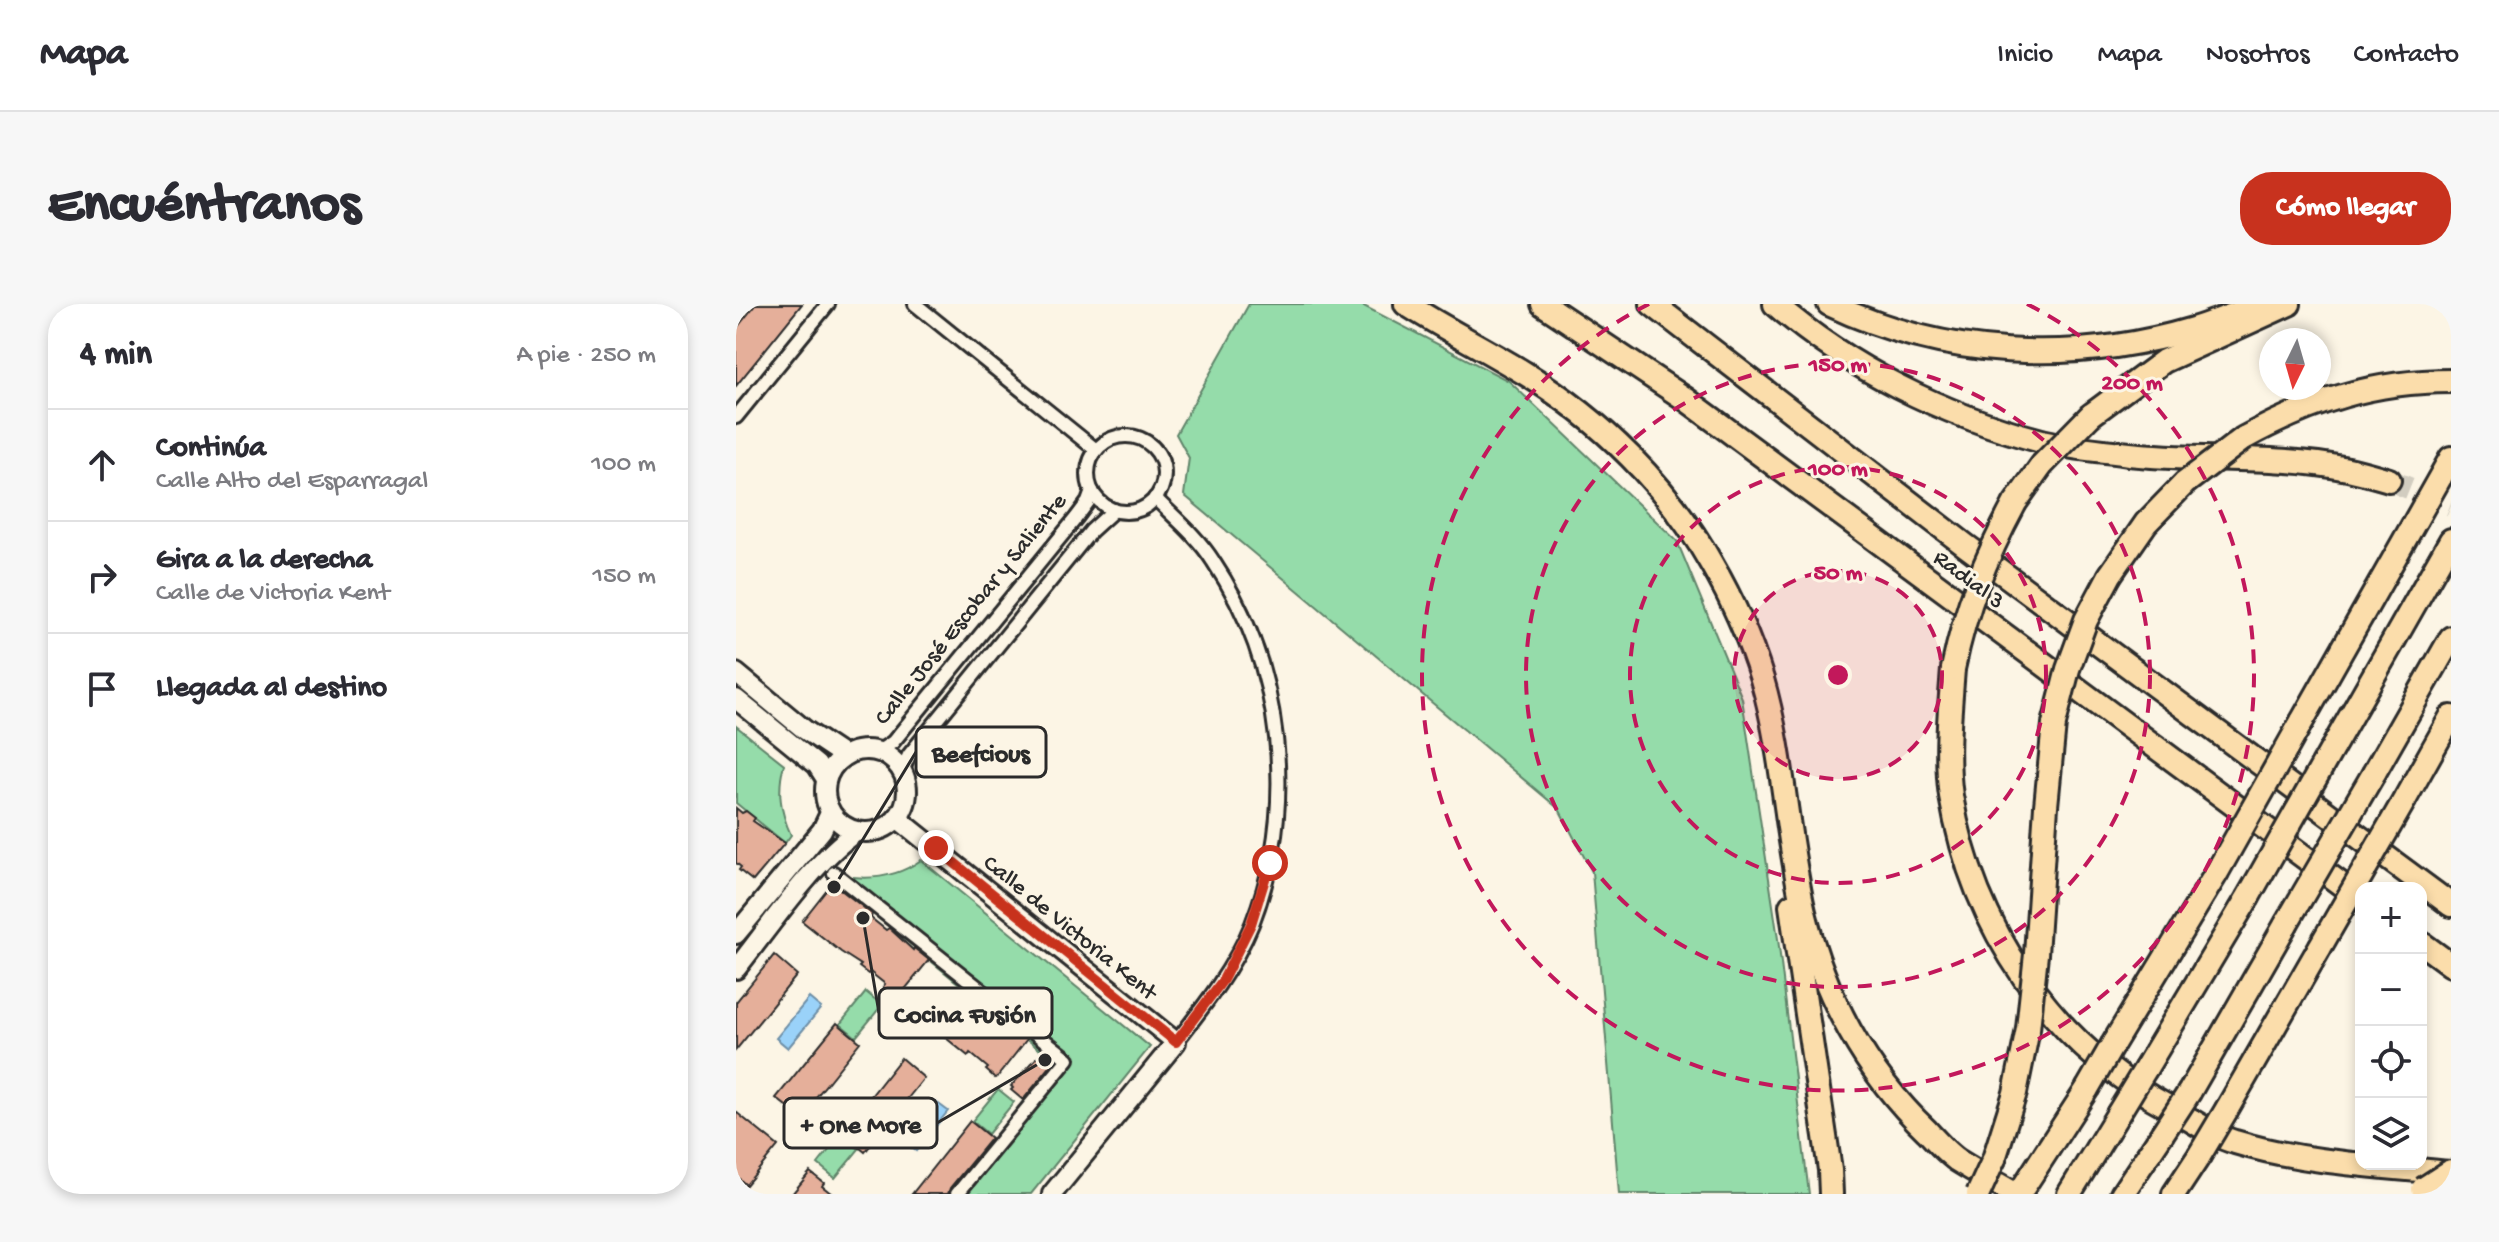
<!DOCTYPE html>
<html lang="es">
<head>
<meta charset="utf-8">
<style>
	body { margin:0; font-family:"Gochi Hand",sans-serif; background:#f7f7f7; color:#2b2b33 }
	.controls { position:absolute; right:24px; bottom:24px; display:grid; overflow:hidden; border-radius:16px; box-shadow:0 4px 12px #0003 }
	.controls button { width:72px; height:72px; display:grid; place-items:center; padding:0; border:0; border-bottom:2px solid #e1e1e2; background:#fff; color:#2b2b33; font:40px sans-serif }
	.compass { position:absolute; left:1523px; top:24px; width:72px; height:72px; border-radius:50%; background:#fff; box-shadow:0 4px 12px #0003; rotate:185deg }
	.stop { position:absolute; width:24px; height:24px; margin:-18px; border:6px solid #c8321e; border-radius:50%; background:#fff }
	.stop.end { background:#c8321e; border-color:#fff; box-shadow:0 2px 8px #0008 }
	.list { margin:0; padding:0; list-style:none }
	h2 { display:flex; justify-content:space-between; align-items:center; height:104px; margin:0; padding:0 32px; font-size:34px }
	h2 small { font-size:26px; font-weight:400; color:#7c7c81 }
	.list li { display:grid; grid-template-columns:52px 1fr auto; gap:24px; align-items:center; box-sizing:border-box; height:112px; padding:0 32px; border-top:2px solid #e1e1e2 }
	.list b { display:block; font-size:30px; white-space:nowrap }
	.list p { margin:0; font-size:26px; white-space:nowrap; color:#7c7c81 }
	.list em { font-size:26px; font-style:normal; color:#7c7c81 }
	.icon { flex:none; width:44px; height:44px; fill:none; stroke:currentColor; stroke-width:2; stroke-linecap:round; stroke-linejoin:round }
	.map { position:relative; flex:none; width:1715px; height:890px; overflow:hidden; border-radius:32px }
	header { display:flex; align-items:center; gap:48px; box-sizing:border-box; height:112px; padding:0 40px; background:#fff; border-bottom:2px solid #e1e1e2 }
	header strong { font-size:38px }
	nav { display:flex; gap:44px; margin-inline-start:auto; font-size:28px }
	.intro { display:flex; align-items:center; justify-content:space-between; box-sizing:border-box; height:192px; padding:0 48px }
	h1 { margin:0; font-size:56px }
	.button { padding:20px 36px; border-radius:32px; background:#c8321e; color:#fff; font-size:28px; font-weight:700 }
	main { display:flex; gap:48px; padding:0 48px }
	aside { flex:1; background:#fff; border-radius:32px; box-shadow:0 4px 12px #0003 }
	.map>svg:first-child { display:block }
	.green { fill:#95dcaa; stroke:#60846a; stroke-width:2 }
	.water { fill:#9ad2f9; stroke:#6e8fa7; stroke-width:2 }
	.building { fill:#e5af9a; stroke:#2b2b2b; stroke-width:2 }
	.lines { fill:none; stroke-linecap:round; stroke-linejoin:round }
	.highway-tunnel { stroke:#d2cdc0; stroke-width:22; stroke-dasharray:22 11; stroke-linecap:butt }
	.street-casing { stroke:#2b2b2b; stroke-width:18 }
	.secondary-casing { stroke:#2b2b2b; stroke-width:24 }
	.highway-casing { stroke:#2b2b2b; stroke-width:28 }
	.street { stroke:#fcf5e5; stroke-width:12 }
	.secondary { stroke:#fcf5e5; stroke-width:18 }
	.highway { stroke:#fbddab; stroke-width:22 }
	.highway-bridge-casing { stroke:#2b2b2b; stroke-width:28; stroke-linecap:butt }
	.highway-bridge { stroke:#fbddab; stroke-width:22 }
	.route { stroke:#c8321e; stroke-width:10 }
	.ring { fill:none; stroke:#c2185b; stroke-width:4; stroke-dasharray:14 10 }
	.labels { text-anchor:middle; stroke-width:6; stroke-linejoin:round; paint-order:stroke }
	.street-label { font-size:24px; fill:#2b2b2b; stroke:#fcf5e5 }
	.centre { fill:#c2185b; stroke:#fcf5e5; stroke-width:4 }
	.ring-label { font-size:24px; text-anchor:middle; font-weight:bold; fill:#c2185b; stroke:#fcf5e5; stroke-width:6; stroke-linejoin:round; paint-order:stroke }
	.leader { fill:none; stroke:#2b2b2b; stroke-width:3 }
	.callout-dot { fill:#2b2b2b; stroke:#fcf5e5; stroke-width:3 }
	.callout { fill:#fcf5e5; stroke:#2b2b2b; stroke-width:3 }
	.callout-label { font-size:26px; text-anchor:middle; font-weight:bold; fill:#2b2b2b }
</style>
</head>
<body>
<header>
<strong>Mapa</strong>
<nav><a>Inicio</a><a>Mapa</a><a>Nosotros</a><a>Contacto</a></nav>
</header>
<div class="intro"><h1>Encuéntranos</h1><a class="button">Cómo llegar</a></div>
<main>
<aside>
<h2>4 min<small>A pie · 250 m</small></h2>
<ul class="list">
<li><svg class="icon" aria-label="ahead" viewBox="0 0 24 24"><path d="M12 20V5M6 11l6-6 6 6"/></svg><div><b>Continúa</b><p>Calle Alto del Esparragal</p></div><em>100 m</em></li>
<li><svg class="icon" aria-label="right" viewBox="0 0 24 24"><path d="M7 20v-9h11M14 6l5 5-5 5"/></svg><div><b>Gira a la derecha</b><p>Calle de Victoria Kent</p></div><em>150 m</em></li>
<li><svg class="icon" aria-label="arrive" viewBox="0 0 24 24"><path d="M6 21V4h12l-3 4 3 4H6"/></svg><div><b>Llegada al destino</b></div></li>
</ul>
</aside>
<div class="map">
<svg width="1715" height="890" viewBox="0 0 1715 890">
	<rect width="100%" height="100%" fill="#fcf5e5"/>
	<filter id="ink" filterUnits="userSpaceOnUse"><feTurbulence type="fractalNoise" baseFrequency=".0125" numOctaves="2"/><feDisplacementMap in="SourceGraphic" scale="16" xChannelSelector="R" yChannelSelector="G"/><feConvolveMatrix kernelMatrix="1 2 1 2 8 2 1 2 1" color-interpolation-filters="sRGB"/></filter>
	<g filter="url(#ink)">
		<g class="green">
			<polygon points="513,0 624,0 773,77 941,237 1006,394 1042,635 1073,890 883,890 856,568 823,505 448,191 453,154 440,130"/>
			<path d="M0,422L48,460C41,486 44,507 55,531L49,539L0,499Z"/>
			<path d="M185,556L414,743L295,890H214L320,759L98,578L103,571C133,577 160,574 185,556Z"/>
			<polygon points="130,688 146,701 120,733 104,720"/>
			<polygon points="262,785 278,798 252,830 236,817"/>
			<polygon points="105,831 123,845 99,874 82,860"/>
		</g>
		<g class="water">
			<polygon points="73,694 85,704 52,744 40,734"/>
			<polygon points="200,798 212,807 180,847 168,838"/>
		</g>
		<g class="building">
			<polygon points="20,0 66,0 0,82 0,25"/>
			<polygon points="0,504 6,509 10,507 19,514 17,517 49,539 17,577 3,566 5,563 0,559"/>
			<polygon points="96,579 136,610 135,614 150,626 153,624 177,646 178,644 193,656 162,694 147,683 149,680 134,668 132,670 123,663 125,661 105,648 66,617"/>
			<polygon points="38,651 61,671 0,746 0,698"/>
			<polygon points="225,682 264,713 263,718 277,730 281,727 291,735 262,772 259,774 250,766 252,764 234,749 232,752 193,720"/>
			<polygon points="101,719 124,738 64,813 40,794"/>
			<polygon points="306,748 318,758 287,796 275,786 277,784 275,782"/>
			<polygon points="165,754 188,774 129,848 106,829"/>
			<polygon points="0,808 42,842 10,881 0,872"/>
			<polygon points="234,817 255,834 214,884 212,890 176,890"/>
			<polygon points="74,868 88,879 86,882 96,890 56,890"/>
		</g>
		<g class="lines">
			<polyline class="highway-tunnel" points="1653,176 1715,201"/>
			<g class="street-casing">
				<g id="street">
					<polyline points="179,0 360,146"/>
					<polyline points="0,113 92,0"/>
					<circle cx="390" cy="170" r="38"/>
					<path d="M419,194C439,214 462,233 477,257C547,362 562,502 516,620C498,664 469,701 440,738"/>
					<polyline points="142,448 157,438 340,214 352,198 356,187"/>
					<polyline points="166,467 173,451 355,227 378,206"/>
					<polyline points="98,569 332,755 221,890"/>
				</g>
			</g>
			<g class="secondary-casing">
				<g id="secondary">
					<polyline points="0,369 69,426 108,452"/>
					<polyline points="0,395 81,461 90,475"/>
					<circle cx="130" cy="487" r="41"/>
					<polyline points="161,514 440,738 316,890"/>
					<polyline points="0,630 86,526 94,509"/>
					<path d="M0,665C35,621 76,559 120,528"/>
				</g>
			</g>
			<g class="highway-casing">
				<g id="highway">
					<path d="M670,0C709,25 751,46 790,70C865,116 932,182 975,259C996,295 1014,336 1026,375C1048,451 1050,532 1068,608C1088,691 1129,768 1191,827C1200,837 1210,848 1221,856C1240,868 1260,879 1279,890"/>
					<polyline points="807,0 951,96 1625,595"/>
					<polyline points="916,0 1229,241 1715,601"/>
					<path d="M1039,0C1112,64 1208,111 1302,136C1331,144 1363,146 1393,150C1465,158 1540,150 1612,165C1626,168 1639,172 1653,176"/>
					<path d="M1093,0C1207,54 1335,61 1457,25C1480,18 1503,8 1526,0"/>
					<polyline points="1355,111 1428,57 1553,0"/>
					<path d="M1508,134C1576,97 1637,77 1715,77"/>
					<polyline points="1279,199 1306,161"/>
					<polyline points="1374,271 1410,219 1449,179"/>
					<path d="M1217,365C1214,406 1209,451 1215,492C1237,624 1316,741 1434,804C1455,815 1477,832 1499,838C1568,859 1643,862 1715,869"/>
					<polyline points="1566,417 1715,154"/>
					<polyline points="1597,443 1715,236"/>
					<polyline points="1638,469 1715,334"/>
					<polyline points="1669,495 1715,413"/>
					<polyline points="1055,602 1094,866 1095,890"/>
					<polyline points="1685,639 1715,661"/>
					<polyline points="1300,650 1310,502 1318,420"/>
					<polyline points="1377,740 1480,570"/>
					<polyline points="1410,764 1511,595"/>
					<polyline points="1454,787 1550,620"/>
					<polyline points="1491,805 1584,643"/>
					<polyline points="1258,855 1279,789 1292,725"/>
					<polyline points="1283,890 1351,785"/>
					<polyline points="1333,890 1382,810"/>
					<polyline points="1386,890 1426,830"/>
					<polyline points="1438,890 1463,852"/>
				</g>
			</g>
			<use href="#street" class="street"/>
			<use href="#secondary" class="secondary"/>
			<use href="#highway" class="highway"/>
			<g class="highway-bridge-casing">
				<g id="highway-bridge">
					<polyline points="1306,161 1355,111"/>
					<polyline points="1449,179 1508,134"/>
					<path d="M1217,365C1230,302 1249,255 1279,199"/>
					<polyline points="1318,420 1332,365 1350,316 1374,271"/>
					<polyline points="1480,570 1566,417"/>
					<polyline points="1511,595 1597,443"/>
					<polyline points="1550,620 1638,469"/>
					<polyline points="1584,643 1669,495"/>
					<polyline points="1292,725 1300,650"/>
					<polyline points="1351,785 1377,740"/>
					<polyline points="1382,810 1410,764"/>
					<polyline points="1426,830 1454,787"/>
					<polyline points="1463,852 1491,805"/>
					<polyline points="1687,885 1715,867"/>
					<polyline points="1242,890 1258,855"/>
				</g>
			</g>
			<use href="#highway-bridge" class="highway-bridge"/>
		</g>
	</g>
	<g class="lines" filter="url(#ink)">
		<polyline class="route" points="200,544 440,738 487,676 515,620 534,559"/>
	</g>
	<circle cx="1102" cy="371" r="104" fill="#c2185b" fill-opacity=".12"/>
	<g class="ring">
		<circle cx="1102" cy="371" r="104"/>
		<circle cx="1102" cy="371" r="208"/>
		<circle cx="1102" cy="371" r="312"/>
		<path d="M1291 0A416 416 0 1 1 913 0"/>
	</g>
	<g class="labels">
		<g class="street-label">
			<text transform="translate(1234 274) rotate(37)" y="8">Radial 3</text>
			<text transform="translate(233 304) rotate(-51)" y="8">Calle José Escobar y Saliente</text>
			<text transform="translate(335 622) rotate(39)" y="8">Calle de Victoria Kent</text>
		</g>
	</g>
	<circle cx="1102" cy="371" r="12" class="centre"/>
	<g class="ring-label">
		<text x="1102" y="67">150 m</text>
		<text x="1396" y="85">200 m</text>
		<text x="1102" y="171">100 m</text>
		<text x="1102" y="275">50 m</text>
	</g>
	<path class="leader" d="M98 583L180 448M127 614L143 709M309 756L201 819"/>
	<g class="callout-dot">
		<circle cx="98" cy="583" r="8"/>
		<circle cx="127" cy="614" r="8"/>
		<circle cx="309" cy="756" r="8"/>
	</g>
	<g class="callout">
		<rect x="180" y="423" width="130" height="50" rx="8"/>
		<rect x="143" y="684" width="173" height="50" rx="8"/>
		<rect x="48" y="794" width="153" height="50" rx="8"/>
	</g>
	<g class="callout-label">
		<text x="245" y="457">Beefcious</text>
		<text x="229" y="718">Cocina Fusión</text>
		<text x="125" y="828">+ One More</text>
	</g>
</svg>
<div class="controls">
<button>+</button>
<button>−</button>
<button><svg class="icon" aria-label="locate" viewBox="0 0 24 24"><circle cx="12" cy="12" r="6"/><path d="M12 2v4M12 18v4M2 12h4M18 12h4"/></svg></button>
<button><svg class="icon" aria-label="layers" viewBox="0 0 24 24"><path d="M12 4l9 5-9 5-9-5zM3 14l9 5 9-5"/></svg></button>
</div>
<svg class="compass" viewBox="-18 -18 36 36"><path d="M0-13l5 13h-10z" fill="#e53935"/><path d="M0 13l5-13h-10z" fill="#7c7c81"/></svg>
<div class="stop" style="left:534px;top:559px"></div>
<div class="stop end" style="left:200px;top:544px"></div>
</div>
</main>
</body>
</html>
